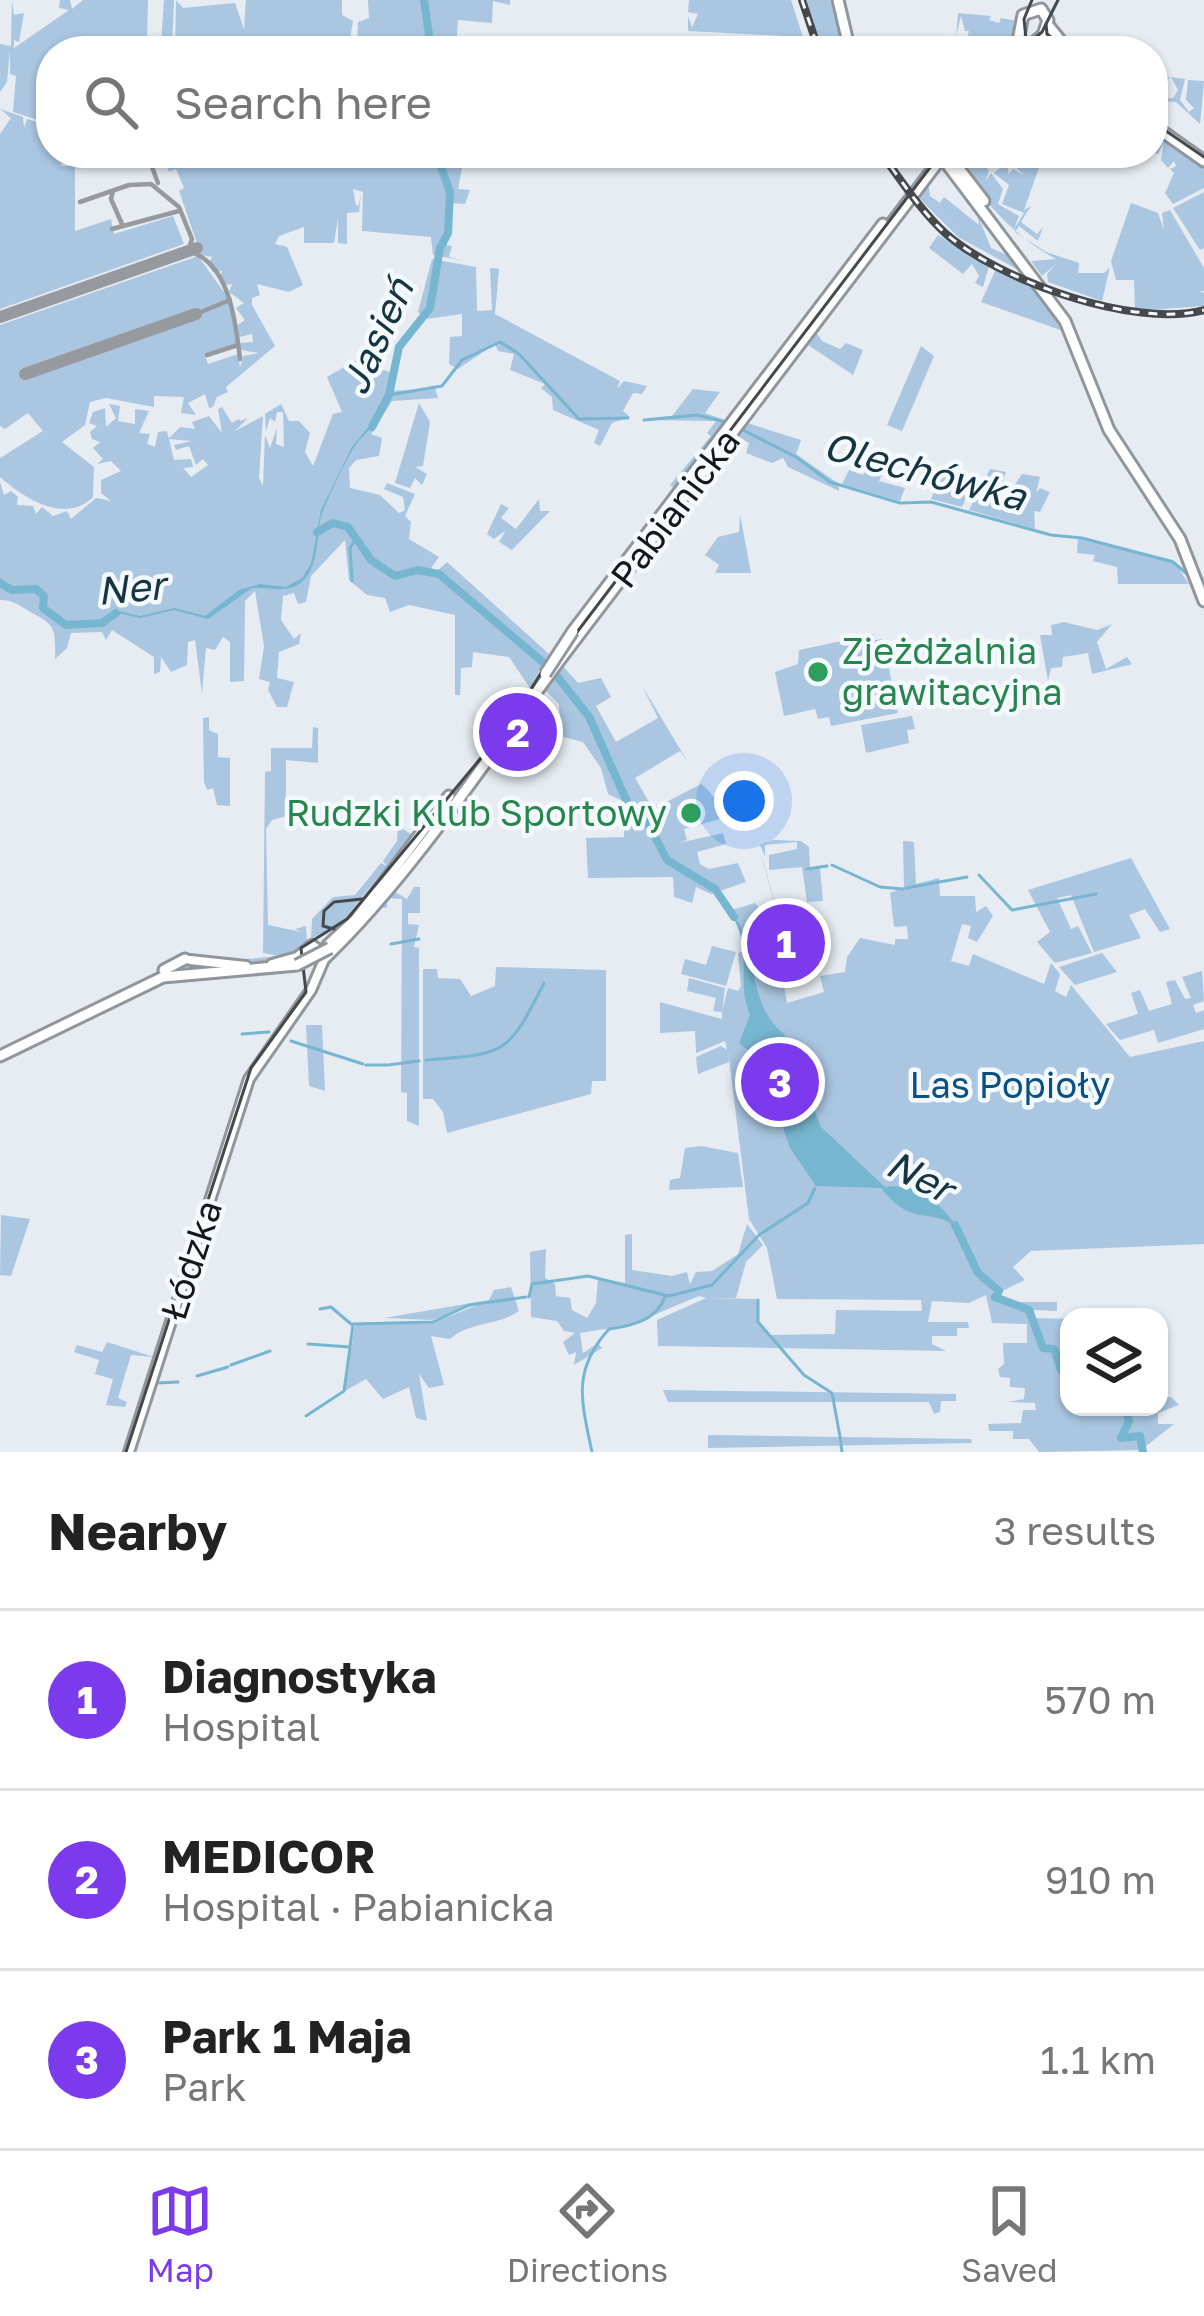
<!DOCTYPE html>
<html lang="en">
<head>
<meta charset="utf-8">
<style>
	body { margin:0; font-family:"Golos Text",sans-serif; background:#f6f6f6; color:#222 }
	.controls { position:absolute; right:36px; bottom:36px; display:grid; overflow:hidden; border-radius:24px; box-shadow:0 3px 9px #0004 }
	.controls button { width:108px; height:108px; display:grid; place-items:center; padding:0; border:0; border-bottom:3px solid #e0e0e0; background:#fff; color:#222; font:60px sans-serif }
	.you { position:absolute; left:744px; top:801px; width:42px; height:42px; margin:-30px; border:9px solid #fff; border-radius:50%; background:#1a73e8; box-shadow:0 0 0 18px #1a73e833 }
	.badge { display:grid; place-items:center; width:78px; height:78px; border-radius:50%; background:#7c3aed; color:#fff; font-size:39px; font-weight:700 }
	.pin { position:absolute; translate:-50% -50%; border:6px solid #fff; box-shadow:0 3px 12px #0006 }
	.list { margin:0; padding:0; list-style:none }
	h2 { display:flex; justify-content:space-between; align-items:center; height:156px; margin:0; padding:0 48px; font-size:51px }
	h2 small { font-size:39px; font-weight:400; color:#767676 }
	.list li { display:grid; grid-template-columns:78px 1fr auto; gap:36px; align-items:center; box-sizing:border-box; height:180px; padding:0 48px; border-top:3px solid #e0e0e0 }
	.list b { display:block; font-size:45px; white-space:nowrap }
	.list p { margin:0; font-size:39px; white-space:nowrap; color:#767676 }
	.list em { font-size:39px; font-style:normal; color:#767676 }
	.icon { flex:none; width:66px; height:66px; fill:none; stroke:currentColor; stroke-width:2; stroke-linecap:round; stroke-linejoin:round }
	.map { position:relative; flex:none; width:1204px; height:1452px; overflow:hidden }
	.search { position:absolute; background:#fff; box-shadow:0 3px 9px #0004; left:36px; right:36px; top:36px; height:132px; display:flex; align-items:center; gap:30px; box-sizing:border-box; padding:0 42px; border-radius:48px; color:#767676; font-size:45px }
	.sheet { height:696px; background:#fff }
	nav { display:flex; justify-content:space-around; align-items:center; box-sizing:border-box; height:168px; border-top:3px solid #e0e0e0; background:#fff; font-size:33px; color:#767676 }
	nav a { display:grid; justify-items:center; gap:6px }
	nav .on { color:#7c3aed }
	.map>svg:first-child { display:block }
	.green { fill:#aac6e1 }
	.water { fill:#77b6d0 }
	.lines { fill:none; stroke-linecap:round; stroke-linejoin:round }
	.stream { stroke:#77b6d0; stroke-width:3 }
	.river { stroke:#77b6d0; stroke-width:8 }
	.taxiway { stroke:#969a9f; stroke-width:4.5 }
	.runway { stroke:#969a9f; stroke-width:12 }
	.secondary-casing { stroke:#90969b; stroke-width:14 }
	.primary-casing { stroke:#90969b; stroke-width:15 }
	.secondary { stroke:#fff; stroke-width:8 }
	.primary { stroke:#fff; stroke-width:9 }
	.tram { stroke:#46494c; stroke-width:3 }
	.rail-casing { stroke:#46494c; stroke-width:8 }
	.rail { stroke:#f4f9fe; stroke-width:3; stroke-dasharray:9; stroke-linecap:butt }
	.primary-bridge-casing { stroke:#90969b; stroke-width:15; stroke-linecap:butt }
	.primary-bridge { stroke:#fff; stroke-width:9 }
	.leisure-dot { fill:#2e9e5b; stroke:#f4f9fe; stroke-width:4.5 }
	.labels { text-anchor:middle; stroke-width:9; stroke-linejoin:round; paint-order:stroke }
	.street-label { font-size:36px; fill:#151719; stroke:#f4f9fe }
	.leisure-label { font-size:36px; fill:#27864d; stroke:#f4f9fe; text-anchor:start }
	.park-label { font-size:36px; fill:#0b5082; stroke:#f4f9fe }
	.water-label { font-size:39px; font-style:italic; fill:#163540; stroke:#f4f9fe }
</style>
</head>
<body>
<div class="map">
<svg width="1204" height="1452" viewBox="0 0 1204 1452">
	<rect width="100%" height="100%" fill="#e6ecf2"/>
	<g class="green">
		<polygon points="12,0 14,15 24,13 19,42 14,40 14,48 69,10 59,8 60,0 70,0 72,9 83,0 148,0 147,42 161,43 164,0 174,0 172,51 51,51 51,124 13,112 16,76 10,74 10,50 7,82 0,92 0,44 11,46"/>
		<polygon points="176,0 183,8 235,3 244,29 246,0 342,0 342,15 353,21 348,51 320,51 338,37 317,51 175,51"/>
		<polygon points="368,0 510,0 510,5 493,1 492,23 458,20 456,51 367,51 366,37 365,51 357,51 358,22 369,18"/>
		<polygon points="689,0 791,0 803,37 688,31 688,16 692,27 698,14 688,12"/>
		<polygon points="806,0 830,0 844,51 820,51 819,46 824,50 833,45 818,38"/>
		<polygon points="958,13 991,16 989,20 999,23 1001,18 1017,21 1015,51 955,51 955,39 964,46 969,31 965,31 961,16 956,36"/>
		<polygon points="1153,75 1169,77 1163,99 1173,98 1178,90 1171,77 1185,79 1180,100 1189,112 1194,108 1186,100 1188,80 1204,81 1200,124 1176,102 1153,100 1160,84"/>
		<polygon points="0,109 23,117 24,128 27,119 51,126 51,153 63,153 61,166 74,166 75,159 88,156 75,161 75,231 111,219 114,234 173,216 184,244 0,309 0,134 11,118"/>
		<polygon points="1153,127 1183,154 1204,162 1204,188 1173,204 1165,193 1174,173 1170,169 1176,166 1174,161 1168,168 1161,160 1164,142 1158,154 1153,153"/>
		<path d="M169,153L174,160L176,153H465L458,189L470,190L465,204L452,203L447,245L452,246L449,257L465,261L433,255L431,237L362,231L363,192L353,189L356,206L359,205L361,193V194L359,212L347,213V244L338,243V218L334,243H304V227L279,236L275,244L287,247L303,285L289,292L257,284L260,295L252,298V305L275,346L226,387L228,392L217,397L213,407L209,408L205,394L188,403L196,415L181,413L184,397L154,396V407L106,398L90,402L85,425L62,442L94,467L93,497C65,525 24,498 0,477V458L43,431L28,413L5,429L0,426V325L198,256L231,302L237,344L205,355L208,364L238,354L240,368L243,356L259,353L241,350L240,343L253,342L252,334L239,337L238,325L245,320L236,308L244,303L229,292L232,284L224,285L219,279L222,271L213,272L208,265L212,257L201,255L179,191L184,188L176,169L169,172L165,161Z"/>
		<path d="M962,153V158L973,153L968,169L978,154L989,171L985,182L991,173L1003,189L998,204L1019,216L1014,229L1024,213L1002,204L1009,185L994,173L1006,163L1009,174L1013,169L1024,175L1000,153H1023L1034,163L1027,153H1035L1042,159L1024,210L1031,206L1021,222L1037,234L1043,227L1038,241L1019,226L1015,232L1046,252L1079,263L1078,273H1104L1110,267L1102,301L1048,282L1047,274L1056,264L1042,276L1031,261L1056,259C1008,233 982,197 950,154Z"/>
		<path d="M928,182L930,196L940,203L944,197L979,225L977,211L960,189C976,209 982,225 991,248L1016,259L1026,274L958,237L916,195Z"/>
		<polygon points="1204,192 1204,248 1200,250 1173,208"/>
		<polygon points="1131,203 1158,213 1164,230 1162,213 1170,210 1204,268 1204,291 1199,291 1204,293 1204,306 1135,311 1134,280 1116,280 1111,261"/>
		<polygon points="938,235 989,266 983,287 975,283 979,276 972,264 963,274 929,248"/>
		<polygon points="432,259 476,267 477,311 492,310 490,268 499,269 495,314 620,381 617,389 624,381 647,386 642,394 633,393 623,411 630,417 612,423 600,446 594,443 599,430 553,410 552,397 541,388 545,384 510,370 514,354 498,351 495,344 458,369 449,364 450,337 462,336 462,314 426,319 418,312"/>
		<polygon points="996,269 1035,285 1066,332 981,302"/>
		<polygon points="814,329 822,341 840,349 846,343 863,350 853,375 805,343"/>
		<polygon points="921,346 934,356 902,431 887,425"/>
		<path d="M372,351L380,369L395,374L392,391L435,388L438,398L392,401L371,434L382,438L379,456L356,460L349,468L350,488L380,495L399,513L405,510L403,497L384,489L387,483L415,494L405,516L411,522L409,539L439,557L431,568L437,571L447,562L549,654L530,688L509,657L473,652L472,667L461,668L460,695H455V615L409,605L390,612L385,598L367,595L349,580L345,540L311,576L306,602L298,604L294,593L283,596L281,620L294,639L301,633L299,644L279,652L277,678L294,682L287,707H277L268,690L270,682L259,679L264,646L255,591L245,601L244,681L230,682V642L223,637L215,650L206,648L202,693L195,640L188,642L187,665L171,672L161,657L160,672L154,674V657L112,630L106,640L102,632L71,633L67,648L55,659C56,627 55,625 29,611C16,604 14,600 0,600V482L4,495L11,491L18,497L17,505L33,506L36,514L42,507L53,516L67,511L71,519L96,498L111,501L101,493V480L121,471L111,461L97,464L103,459L93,448L100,442L92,439L90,432L97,426L89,423L93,412L105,408L106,427L116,418L109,404L120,406L118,421L135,424V409L149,411L139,433L150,434L147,444L155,447L158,432L167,431L174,460L191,459L193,467L183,468L191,477L208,465L203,459L196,465L189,446L176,450L174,445L192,441L168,439L180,427L195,429L192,422L209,416L222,433L218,409L222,407L232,423L239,419L236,412L240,421L248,418L235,431L263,416L259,478L263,486L265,435L270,448L277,428L276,444L284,447L283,412H277L275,422L270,418L266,431L265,414L281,404L289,421H299L310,433L305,452L313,466L333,414L342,412L327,377Z"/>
		<polygon points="693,389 720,392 705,413 728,421 676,490 670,485 711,436 707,433 716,421 644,420 672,416"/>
		<polygon points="419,403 430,422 423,466 415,467 427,474 422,485 415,478 410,488 395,483"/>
		<polygon points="744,422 801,440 796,454 839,484 839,491 788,467 783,458 772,463 746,453 749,443 734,434"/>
		<polygon points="868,464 884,470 879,481 905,488 900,501 842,484 849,470 863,475"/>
		<polygon points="990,469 1006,472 996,502 1002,504 1022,474 1040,477 1036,493 1040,488 1050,492 1040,512 1034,511 1035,529 969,510"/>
		<polygon points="943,471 974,480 962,507 931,499"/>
		<polygon points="539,499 540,511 550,511 512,550 499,542 506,530 494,539 487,534 501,504 509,508 501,518 516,529"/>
		<polygon points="740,514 751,573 715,573 719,565 705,555 718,537 739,532"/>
		<polygon points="1078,536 1173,560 1189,584 1118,584 1117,567 1093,561 1095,555 1077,553"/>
		<polygon points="1064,622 1097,630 1112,624 1097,642 1106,669 1127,657 1132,664 1149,660 1092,674 1088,653 1063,657 1062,667 1051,668 1048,681 1040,635 1052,635 1051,625"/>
		<polygon points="874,634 875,640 883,639 898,713 831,726 829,717 818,719 815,709 784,716 775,672 798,664 799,650"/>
		<polygon points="561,664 578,683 601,678 611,697 596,706 616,742 658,718 641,684 689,764 680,751 635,778 653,809 701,784 706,788 730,816 684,829 687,840 679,843 723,833 726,844 697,852 700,864 709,869 738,863 746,882 711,894 696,887 692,903 674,897 673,877 588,878 586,838 624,837 625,802 608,794 601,768 583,742 560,736 559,704 544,689"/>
		<polygon points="912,716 915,729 907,730 909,743 866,753 861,725"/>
		<polygon points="209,717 209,730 218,734 218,757 230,758 230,806 217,805 213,788 207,790 204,782 203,718"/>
		<path d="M313,727L318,728V763L286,760V816L272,820L266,829L268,925L302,932L295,929L306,926L307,941L297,956C265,965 235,964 202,963L280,956L263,953L265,772L271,771V748H312Z"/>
		<polygon points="398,826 411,834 413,840 408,838 403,846 343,921 311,939 312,919 333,897 355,895 381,863 387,866 383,861 397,841"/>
		<polygon points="773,840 801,841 809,847 810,868 820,868 823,901 807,902 802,867 769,870 769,855 797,849 797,842 765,845 765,857 760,845"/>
		<polygon points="903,841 914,842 916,884 939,878 940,896 975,896 976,912 986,906 993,916 977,942 968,938 971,926 962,924 951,961 969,966 973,954 1044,984 1051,963 1060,974 1055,991 1066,997 1071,985 1130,1057 1204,1041 1204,1244 1031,1251 1013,1267 1025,1280 1000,1292 992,1288 994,1298 1028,1311 1043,1349 1059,1356 1060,1371 1069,1373 1069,1407 1159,1407 1159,1397 1171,1397 1179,1405 1158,1413 1158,1424 1174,1424 1141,1450 1039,1452 1029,1439 1013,1439 1013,1431 989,1431 988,1424 1021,1423 1023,1410 1036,1410 1035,1403 1008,1402 1024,1399 1025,1388 1010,1387 1010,1378 1000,1377 998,1369 1004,1364 1003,1343 1027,1343 1027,1324 992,1323 986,1295 969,1303 932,1301 928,1322 968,1322 969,1328 957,1328 957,1336 932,1336 932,1344 946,1351 658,1346 657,1320 706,1298 699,1296 630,1325 580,1333 583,1353 598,1343 602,1348 574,1365 576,1352 569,1355 563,1342 575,1333 564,1331 557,1321 531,1317 530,1252 546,1249 545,1278 555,1284 556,1296 570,1298 572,1310 587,1318 596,1303 598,1278 625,1283 625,1235 632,1234 632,1270 672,1276 687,1272 690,1284 696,1272 712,1271 738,1254 747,1224 763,1245 746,1262 736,1298 706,1298 757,1299 757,1321 770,1335 835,1334 836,1310 922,1311 921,1300 777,1299 767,1248 749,1219 728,1051 729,1062 698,1074 696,1057 721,1046 727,1050 725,1041 696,1053 695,1031 660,1033 660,1002 722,1019 722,1012 713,1011 716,998 687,991 689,978 725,988 722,1011 728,988 738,991 741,986 738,953 776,939 787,1003 824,992 820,976 845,972 847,957 860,938 895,945 895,939 908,939 907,926 894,927 890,893 904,887"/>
		<path d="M759,851C770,875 771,903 785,926L775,934L765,929L768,939L750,947L732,910L755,903L765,913L761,920L777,929L775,915L781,921C771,899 768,873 759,851Z"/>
		<polygon points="1131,858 1170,929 1160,932 1145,909 1129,915 1141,938 1094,952 1071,895 1057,898 1071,929 1078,926 1092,953 1055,963 1037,942 1050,932 1028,890"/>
		<polygon points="414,887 420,887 420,913 408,913 408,924 419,925 414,947 419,948 419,1126 407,1121 407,1093 401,1092 402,899 387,898 387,908 376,906 390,889 407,899"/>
		<polygon points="712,946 736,952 726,986 681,974 685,959 706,965"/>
		<polygon points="1102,953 1117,972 1075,985 1059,967"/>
		<polygon points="496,967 606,970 606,1081 592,1081 591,1094 447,1133 443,1112 433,1099 423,1099 423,969 437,969 438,978 460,979 471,996 495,986"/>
		<polygon points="1202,971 1204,1001 1193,1005 1196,1013 1204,1010 1204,1029 1158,1043 1154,1030 1120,1040 1106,1024 1138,1014 1131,993 1140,990 1149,1011 1172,1004 1166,982 1175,980 1185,999 1191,998 1182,977"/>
		<polygon points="306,1025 322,1025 325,1091 309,1086"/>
		<polygon points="701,1146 738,1153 743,1187 669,1190 670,1180 680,1178 685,1148"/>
		<polygon points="1,1215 30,1219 11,1276 0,1275"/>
		<path d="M511,1287L519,1311C498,1326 470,1321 450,1339L431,1336L444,1385L429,1388L419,1374L427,1421L416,1418L409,1387L383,1399L366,1379L345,1391L355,1324L433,1323L489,1300L432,1320L384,1318L489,1300L494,1290Z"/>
		<polygon points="1014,1302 1057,1302 1057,1311 1034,1310 1034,1318 1069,1319 1069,1357 1044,1348 1030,1310"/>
		<polygon points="107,1342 154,1357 131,1355 118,1398 127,1402 125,1407 106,1405 113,1379 95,1374 99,1360 74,1352 77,1345 102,1352"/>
		<polygon points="663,1390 956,1394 956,1401 941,1401 940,1412 934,1414 929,1402 668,1402"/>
		<polygon points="708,1435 971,1439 972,1443 708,1448"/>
	</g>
	<g class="water">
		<path d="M375,419C370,432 360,437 353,449C344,464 327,500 321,516C318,525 319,564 305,579C289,596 271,586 252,588L208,619L174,610L140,618L118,613L109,618L119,611L140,616L174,608L205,616L239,590L260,584L286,587L302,578L311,564L321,510L352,447Z"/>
		<path d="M728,909C762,942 742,1001 785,1035L783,1047L797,1066L821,1127L885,1187C918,1182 941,1204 959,1229C929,1205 913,1229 881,1188L816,1186L790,1148L777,1109L762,1098L750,1052L739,1043L750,1015C734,976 757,953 728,909Z"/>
	</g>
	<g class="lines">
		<g class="stream">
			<polyline points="389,395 442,386 462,360 500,342 519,354 579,419 628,418"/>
			<polyline points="644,420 697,415 725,422"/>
			<polyline points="739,428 796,457 830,482 900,503 931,502 1051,535 1082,538 1173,562 1193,579"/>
			<polyline points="352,581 350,548 357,537"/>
			<polyline points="832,865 880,887 903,889"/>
			<polyline points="807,869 827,866"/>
			<polyline points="979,875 1012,910 1096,894"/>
			<polyline points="906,888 967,877"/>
			<polyline points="391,944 419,939"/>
			<polyline points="242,1034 269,1032"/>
			<polyline points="291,1041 363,1064"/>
			<path d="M426,1060C506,1054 508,1055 544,983"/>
			<polyline points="366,1065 386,1065"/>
			<polyline points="388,1065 419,1061"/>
			<polyline points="529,1297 532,1284 588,1276 669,1296 712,1285 759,1235 808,1203 815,1188"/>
			<polyline points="758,1300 758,1322 804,1375 832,1393 841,1442"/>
			<polyline points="320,1309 331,1307 351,1324"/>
			<polyline points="308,1344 350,1347 353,1324 433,1322 469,1305 526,1297"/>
			<polyline points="231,1365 270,1351"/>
			<polyline points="197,1376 228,1367"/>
			<polyline points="156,1383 178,1382"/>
			<polyline points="306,1416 344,1391 350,1348"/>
			<polyline points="841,1445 842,1452"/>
			<path d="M592,1452C581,1400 572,1370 609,1329C631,1326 658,1320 665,1296"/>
		</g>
		<g class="river">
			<polyline points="421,51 429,35 424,0"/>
			<polyline points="372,427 389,395 399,347 430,308 440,248 448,233 450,192 436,153"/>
			<polyline points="317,532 333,523 348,527 371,560 395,576 418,570 439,574 552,670 590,718"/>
			<polyline points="0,583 12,590 36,589 44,596 43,608 66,625 102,623 116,613"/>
			<polyline points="590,719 629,806 647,821 667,860 715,889 734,917"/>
			<polyline points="955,1225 978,1273 999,1291 995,1297 1029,1310 1043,1348 1054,1349 1061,1370 1069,1372"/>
			<polyline points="1112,1407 1125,1410 1129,1421 1121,1438 1140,1436 1143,1452"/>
		</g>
		<g class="taxiway">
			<polyline points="149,159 158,183"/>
			<polyline points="113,191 111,199 122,224"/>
			<path d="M80,202L129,185L151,184L179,207L192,239L188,251C230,262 236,324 240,359"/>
			<polyline points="112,229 179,211"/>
			<polyline points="196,314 230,300"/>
			<polyline points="207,355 238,345"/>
		</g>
		<g class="runway">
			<polyline points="0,317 197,248"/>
			<polyline points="25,374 196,314"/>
		</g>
		<g class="secondary-casing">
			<g id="secondary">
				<polyline points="190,960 246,966"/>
				<polyline points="129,1452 249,1079 311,990 326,955 312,945 297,957 272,964"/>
			</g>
		</g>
		<g class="primary-casing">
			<g id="primary">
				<polyline points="838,0 850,51"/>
				<polyline points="1048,25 1069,51"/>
				<polyline points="1016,51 1023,15 1041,9 1048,20 1043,35 1023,51"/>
				<polyline points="1153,125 1204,161"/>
				<polyline points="947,153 984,201"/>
				<polyline points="944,160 1065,321 1109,430 1180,539 1204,601"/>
				<polyline points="573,631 883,224"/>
				<polyline points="328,945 356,919 449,796"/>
				<path d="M326,957C411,875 488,757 559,661L945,153"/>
				<polyline points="164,970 185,959"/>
				<polyline points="0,1056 163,977 297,965"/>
			</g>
		</g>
		<use href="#secondary" class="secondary"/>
		<use href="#primary" class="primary"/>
		<g class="tram">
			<polyline points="1046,24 1047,34 1067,51"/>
			<polyline points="1018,51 1026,39 1024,19 1032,0"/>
			<polyline points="1019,51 1042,32 1058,0"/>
			<polyline points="1153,122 1204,157"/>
			<polyline points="334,929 323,926 324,911 334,902 362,899"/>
			<polyline points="126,1452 251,1068 306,992 301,948 347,919 510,723 549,660 571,640 941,153"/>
		</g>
		<g class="rail-casing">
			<g id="rail">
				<polyline points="802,0 819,51"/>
				<path d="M881,153C901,180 920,210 945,233C998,280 1134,329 1204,310"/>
			</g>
		</g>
		<use href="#rail" class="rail"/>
		<g class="primary-bridge-casing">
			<g id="primary-bridge">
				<polyline points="545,674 573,631"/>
				<polyline points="297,965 330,948"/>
			</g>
		</g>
		<use href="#primary-bridge" class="primary-bridge"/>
	</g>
	<g class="leisure-dot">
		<circle cx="818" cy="672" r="12"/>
		<circle cx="691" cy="813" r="12"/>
	</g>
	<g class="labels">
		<g class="street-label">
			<text transform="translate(675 508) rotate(-53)" y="13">Pabianicka</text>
			<text transform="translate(191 1260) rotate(-72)" y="13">Łódzka</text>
		</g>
		<g class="leisure-label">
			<text x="842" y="664">Zjeżdżalnia<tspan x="842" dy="41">grawitacyjna</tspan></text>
			<text x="667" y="826" text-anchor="end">Rudzki Klub Sportowy</text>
		</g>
		<g class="park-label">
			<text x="1010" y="1098">Las Popioły</text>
		</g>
		<g class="water-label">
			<text transform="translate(377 336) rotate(-66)" y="14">Jasień</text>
			<text transform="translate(925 471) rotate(15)" y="14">Olechówka</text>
			<text transform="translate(131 588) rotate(-5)" y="14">Ner</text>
			<text transform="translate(920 1176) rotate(27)" y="14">Ner</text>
		</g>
	</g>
</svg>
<div class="controls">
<button><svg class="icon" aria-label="layers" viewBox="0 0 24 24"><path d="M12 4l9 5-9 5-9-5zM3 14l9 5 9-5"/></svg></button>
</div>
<div class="you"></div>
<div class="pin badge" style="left:786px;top:943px">1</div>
<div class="pin badge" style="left:518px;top:732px">2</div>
<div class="pin badge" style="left:780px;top:1082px">3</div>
<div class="search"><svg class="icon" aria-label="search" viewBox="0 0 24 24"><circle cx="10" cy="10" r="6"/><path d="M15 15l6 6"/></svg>Search here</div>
</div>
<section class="sheet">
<h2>Nearby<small>3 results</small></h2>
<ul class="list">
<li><span class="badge">1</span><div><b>Diagnostyka</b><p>Hospital</p></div><em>570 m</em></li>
<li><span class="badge">2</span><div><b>MEDICOR</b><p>Hospital · Pabianicka</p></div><em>910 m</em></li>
<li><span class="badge">3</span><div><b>Park 1 Maja</b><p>Park</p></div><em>1.1 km</em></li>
</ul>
</section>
<nav>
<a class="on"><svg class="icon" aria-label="map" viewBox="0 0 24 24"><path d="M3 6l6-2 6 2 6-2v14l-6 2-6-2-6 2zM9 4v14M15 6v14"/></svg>Map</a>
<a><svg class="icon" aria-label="directions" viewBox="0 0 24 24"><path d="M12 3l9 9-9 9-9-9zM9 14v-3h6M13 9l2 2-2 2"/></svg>Directions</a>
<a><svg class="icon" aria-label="saved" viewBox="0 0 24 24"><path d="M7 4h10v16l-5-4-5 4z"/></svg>Saved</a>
</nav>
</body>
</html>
